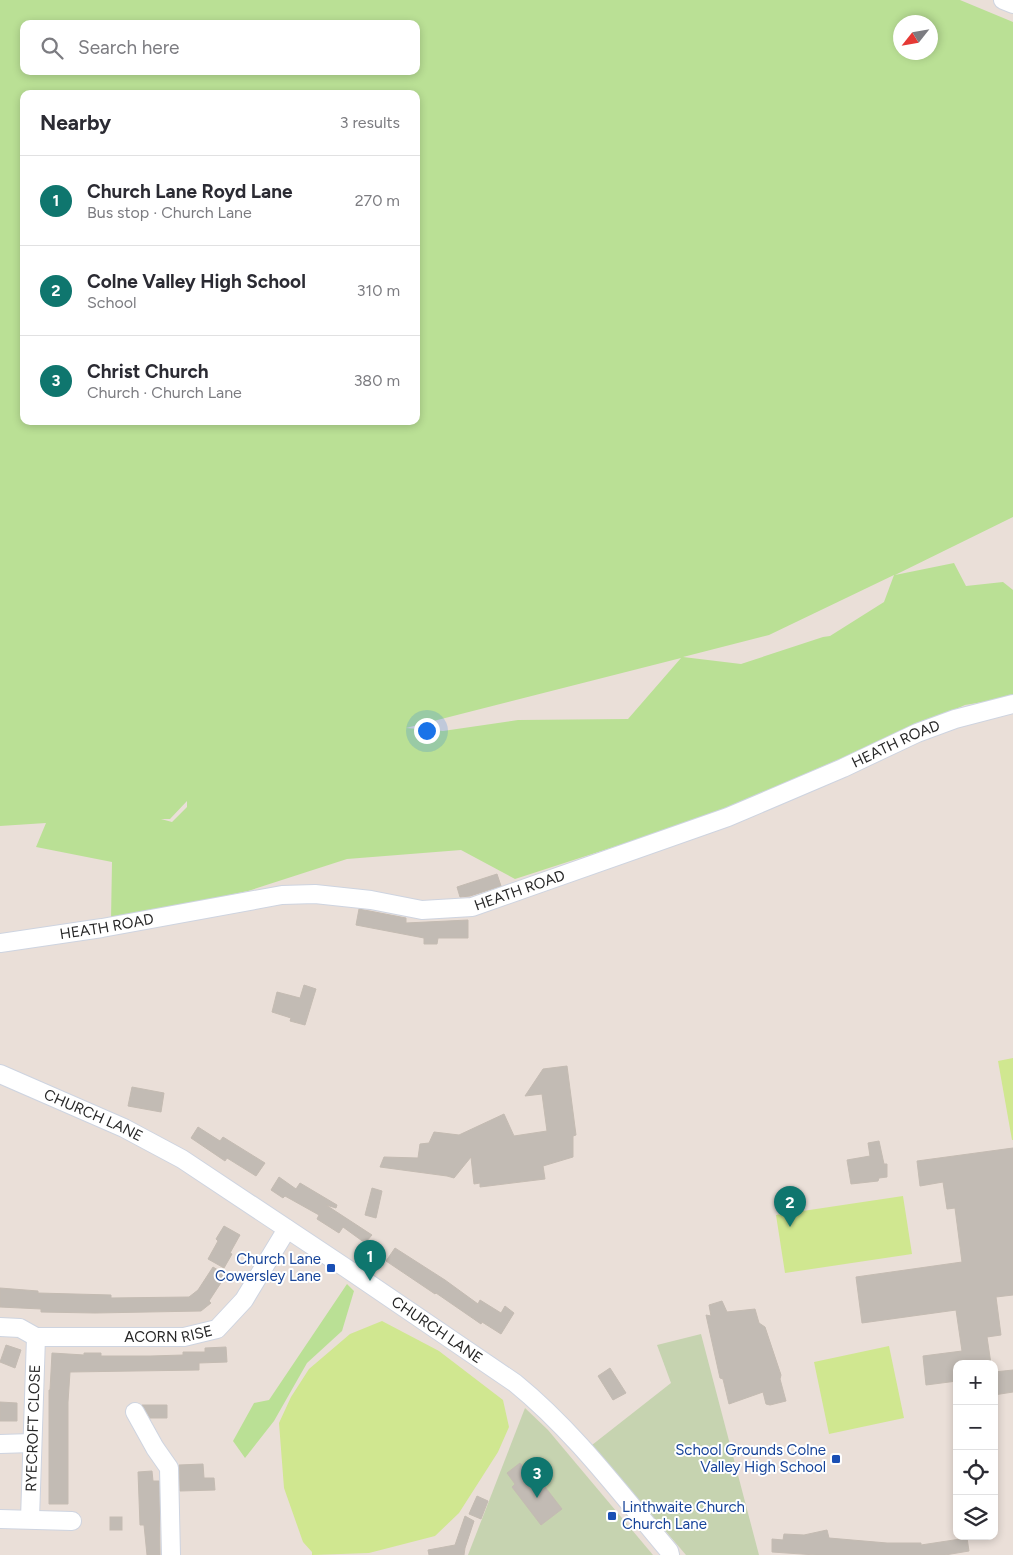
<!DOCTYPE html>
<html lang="en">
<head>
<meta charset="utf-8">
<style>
	body { margin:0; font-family:Figtree,sans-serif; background:#f2f2f3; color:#2b2b33 }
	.controls { position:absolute; right:15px; bottom:15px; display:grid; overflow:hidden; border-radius:10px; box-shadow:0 2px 8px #0003 }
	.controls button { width:45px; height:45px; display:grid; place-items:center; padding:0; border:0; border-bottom:1px solid #e1e1e2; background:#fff; color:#2b2b33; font:25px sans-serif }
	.compass { position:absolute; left:893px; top:15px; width:45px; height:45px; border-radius:50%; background:#fff; box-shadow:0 2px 8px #0003; rotate:239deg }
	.you { position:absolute; left:426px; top:730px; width:18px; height:18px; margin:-12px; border:4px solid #fff; border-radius:50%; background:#1a73e8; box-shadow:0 0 0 8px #1a73e833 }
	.badge { display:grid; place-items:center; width:32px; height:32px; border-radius:50%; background:#0f766e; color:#fff; font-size:16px; font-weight:700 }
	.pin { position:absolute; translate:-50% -41px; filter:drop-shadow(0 1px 2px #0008) }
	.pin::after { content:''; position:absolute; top:26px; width:18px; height:15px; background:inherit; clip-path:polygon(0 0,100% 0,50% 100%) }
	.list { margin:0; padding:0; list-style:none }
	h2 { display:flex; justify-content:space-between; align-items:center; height:65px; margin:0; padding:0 20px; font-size:21px }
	h2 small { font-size:16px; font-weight:400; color:#7c7c81 }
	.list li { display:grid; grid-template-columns:32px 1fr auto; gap:15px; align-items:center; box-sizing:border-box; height:90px; padding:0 20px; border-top:1px solid #e1e1e2 }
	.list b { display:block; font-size:19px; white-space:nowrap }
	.list p { margin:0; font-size:16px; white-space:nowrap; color:#7c7c81 }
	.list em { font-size:16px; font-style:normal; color:#7c7c81 }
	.icon { flex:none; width:28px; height:28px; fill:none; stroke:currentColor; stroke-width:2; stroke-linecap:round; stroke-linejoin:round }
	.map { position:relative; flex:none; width:1013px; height:1555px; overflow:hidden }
	.search { position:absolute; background:#fff; box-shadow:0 2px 8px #0003; left:20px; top:20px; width:400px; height:55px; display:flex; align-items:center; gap:12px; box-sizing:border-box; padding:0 18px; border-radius:10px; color:#7c7c81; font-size:19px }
	.panel { position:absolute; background:#fff; box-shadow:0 2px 8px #0003; left:20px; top:90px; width:400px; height:335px; border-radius:10px }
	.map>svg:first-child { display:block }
	.green { fill:#bae095; fill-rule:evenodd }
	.cemetery { fill:#c6d3b0 }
	.pitch { fill:#d0e790 }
	.building { fill:#c2bbb4; stroke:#c4bbb2 }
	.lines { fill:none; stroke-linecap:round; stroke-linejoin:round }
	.minor-casing { stroke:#ced4e0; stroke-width:20 }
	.minor { stroke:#fff; stroke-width:18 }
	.transit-dot { fill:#1a4fb4; stroke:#fff; stroke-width:2 }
	.labels { text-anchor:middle; stroke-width:4; stroke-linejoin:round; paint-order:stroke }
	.street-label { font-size:15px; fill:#272727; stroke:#fff }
	.transit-label { font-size:15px; fill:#164399; stroke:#fff; text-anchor:end }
</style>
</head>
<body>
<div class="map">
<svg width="1013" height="1555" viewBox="0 0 1013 1555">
	<rect width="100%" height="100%" fill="#eadfd8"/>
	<g class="green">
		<path d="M0,0H960L1013,22V517L895,575L954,563L966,586L1003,582L1013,590V697L965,705L703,818L515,879L461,850L347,859L248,891L111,920L112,862L36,847L46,823L0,826ZM900,22H930V52H900ZM24,24H416V71H24ZM24,94H416V421H24ZM894,575L884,602L830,636L823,637L741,664L683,657L769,635ZM681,658L628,719L518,720L443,731L406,728ZM187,801V807L172,822L161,819H170Z"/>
		<polygon points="347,1284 354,1291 342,1331 307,1363 274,1421 245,1458 233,1441 254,1403 269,1400"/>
	</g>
	<g class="cemetery">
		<polygon points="701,1334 759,1555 686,1555 592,1445 671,1383 657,1345"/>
		<polygon points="525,1408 548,1430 653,1555 468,1555"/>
	</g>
	<g class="pitch">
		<polygon points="1013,1058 1013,1140 1012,1140 998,1061"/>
		<polygon points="903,1196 912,1254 785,1273 776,1215"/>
		<polygon points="382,1321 439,1351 503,1400 509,1427 498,1452 459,1513 435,1536 369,1553 312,1555 312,1552 303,1542 284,1488 279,1423 291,1397 309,1369 350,1334"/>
		<polygon points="889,1346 904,1418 829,1434 814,1362"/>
	</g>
	<g class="building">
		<polygon points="497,874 501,886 470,896 460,897 457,887"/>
		<polygon points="359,909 406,918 406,923 468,920 468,938 438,938 437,944 424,944 424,938 356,925"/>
		<polygon points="304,985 316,989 305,1025 290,1021 291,1018 272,1012 277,992 300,998"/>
		<polygon points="567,1066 576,1135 573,1136 573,1157 543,1166 545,1179 480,1187 480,1183 474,1184 471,1157 454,1178 447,1176 380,1167 384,1157 418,1158 420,1144 429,1143 434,1132 459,1135 504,1114 514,1136 547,1131 542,1094 525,1096 543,1069"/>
		<polygon points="132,1087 164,1093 161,1112 128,1106"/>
		<polygon points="198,1127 220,1141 223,1137 265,1163 256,1176 227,1158 225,1161 191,1138"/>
		<polygon points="879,1141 884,1164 887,1164 887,1177 879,1178 878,1181 851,1184 847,1160 870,1156 868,1143"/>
		<polygon points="1013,1148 1013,1295 996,1297 1001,1335 987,1337 991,1364 957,1364 957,1381 926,1385 923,1356 962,1351 956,1310 862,1323 856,1277 962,1262 955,1208 947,1209 943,1182 920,1186 917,1161"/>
		<polygon points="279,1177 296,1189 300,1183 337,1205 336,1208 326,1205 372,1235 365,1243 343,1227 339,1233 317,1219 319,1215 285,1196 283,1198 271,1190"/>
		<polygon points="372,1188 382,1191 376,1218 365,1215"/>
		<polygon points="224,1226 240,1235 230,1253 232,1254 224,1268 208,1259 218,1241 216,1239"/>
		<polygon points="395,1248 445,1280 478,1304 480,1300 501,1313 505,1306 514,1313 501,1334 482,1322 481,1324 436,1293 435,1294 386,1261"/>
		<polygon points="213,1267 226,1275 209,1301 211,1303 201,1311 95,1313 41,1312 41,1309 0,1307 0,1288 38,1291 38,1293 111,1295 111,1298 189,1297 198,1290"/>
		<polygon points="722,1301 727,1312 755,1309 759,1323 765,1327 781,1375 780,1379 786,1401 770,1405 766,1404 763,1392 729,1404 723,1379 720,1378 706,1315 711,1316 709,1305"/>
		<polygon points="6,1345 21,1350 15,1368 0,1362"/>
		<polygon points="226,1347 227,1362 199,1363 199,1370 70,1372 68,1402 68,1504 49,1504 49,1390 50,1390 52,1353 84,1355 84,1353 101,1353 101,1356 151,1356 183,1355 183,1352 205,1352 205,1348"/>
		<polygon points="610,1368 626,1393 613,1400 598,1376"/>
		<polygon points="1013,1370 1013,1392 994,1395 994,1372"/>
		<polygon points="0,1402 17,1403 17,1421 0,1421"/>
		<polygon points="142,1405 167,1405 167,1418 150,1418"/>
		<polygon points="520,1463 528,1473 532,1470 562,1509 541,1525 512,1487 515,1484 507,1473"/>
		<polygon points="203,1464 204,1478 214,1478 215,1490 180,1491 179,1465"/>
		<polygon points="152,1471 153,1481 159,1481 160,1555 147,1555 144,1525 140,1525 138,1472"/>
		<polygon points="477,1496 488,1501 481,1519 469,1514"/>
		<polygon points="465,1516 474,1521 465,1548 464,1555 429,1555 428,1550 455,1545"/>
		<rect x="110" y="1517" width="12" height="13"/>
		<polygon points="827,1530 829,1538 887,1543 921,1543 921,1545 967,1538 969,1551 945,1555 816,1555 772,1552 772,1539 783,1540 784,1534 804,1535"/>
	</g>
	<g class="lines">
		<g class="minor-casing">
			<g id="minor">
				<polyline points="1003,0 1013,4"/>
				<path id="s1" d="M0,943L102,928L282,895L315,894L371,900L422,910L472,907L728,817L843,768L917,733L955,719L1013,704"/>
				<path id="s2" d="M0,1074L124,1128L182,1159L346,1268L515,1383C574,1431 620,1493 669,1551L670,1555"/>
				<path id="s3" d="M0,1327L20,1328L36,1337H184L217,1329L244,1300L287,1229"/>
				<polyline points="135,1412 155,1448 169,1468 171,1555"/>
				<polyline points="0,1444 32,1443"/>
				<polyline points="0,1519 72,1521"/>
				<path id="s4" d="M30,1519L36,1337"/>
			</g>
		</g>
		<use href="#minor" class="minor"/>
	</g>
	<g class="transit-dot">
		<rect x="326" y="1263" width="10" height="10" rx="2.5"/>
		<rect x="831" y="1454" width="10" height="10" rx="2.5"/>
		<rect x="607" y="1511" width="10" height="10" rx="2.5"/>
	</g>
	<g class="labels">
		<g class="street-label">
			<text dy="5" stroke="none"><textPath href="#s1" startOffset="932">HEATH ROAD</textPath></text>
			<text dy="5" stroke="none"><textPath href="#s1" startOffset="528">HEATH ROAD</textPath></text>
			<text dy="5" stroke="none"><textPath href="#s1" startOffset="108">HEATH ROAD</textPath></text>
			<text dy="5" stroke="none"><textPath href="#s2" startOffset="102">CHURCH LANE</textPath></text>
			<text dy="5" stroke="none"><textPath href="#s2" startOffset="508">CHURCH LANE</textPath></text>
			<text dy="5" stroke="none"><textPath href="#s3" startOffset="171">ACORN RISE</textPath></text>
			<text dy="5" stroke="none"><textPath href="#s4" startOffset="91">RYECROFT CLOSE</textPath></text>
		</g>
		<g class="transit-label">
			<text x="321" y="1264">Church Lane<tspan x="321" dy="17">Cowersley Lane</tspan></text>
			<text x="826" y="1455">School Grounds Colne<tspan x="826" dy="17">Valley High School</tspan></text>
			<text x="622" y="1512" text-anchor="start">Linthwaite Church<tspan x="622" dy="17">Church Lane</tspan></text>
		</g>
	</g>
</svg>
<div class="controls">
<button>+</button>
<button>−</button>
<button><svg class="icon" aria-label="locate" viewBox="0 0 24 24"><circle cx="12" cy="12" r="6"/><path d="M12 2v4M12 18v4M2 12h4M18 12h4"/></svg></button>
<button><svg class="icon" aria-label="layers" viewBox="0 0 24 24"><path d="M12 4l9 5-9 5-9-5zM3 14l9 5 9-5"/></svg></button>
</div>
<svg class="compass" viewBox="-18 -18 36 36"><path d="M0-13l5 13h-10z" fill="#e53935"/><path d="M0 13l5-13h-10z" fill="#7c7c81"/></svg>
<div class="you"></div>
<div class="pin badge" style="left:370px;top:1281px">1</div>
<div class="pin badge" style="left:790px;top:1227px">2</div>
<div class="pin badge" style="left:537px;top:1498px">3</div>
<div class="search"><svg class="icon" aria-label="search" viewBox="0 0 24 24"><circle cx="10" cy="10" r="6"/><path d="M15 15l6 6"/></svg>Search here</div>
<section class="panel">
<h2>Nearby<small>3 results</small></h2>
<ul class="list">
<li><span class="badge">1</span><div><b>Church Lane Royd Lane</b><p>Bus stop · Church Lane</p></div><em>270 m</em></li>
<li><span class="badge">2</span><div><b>Colne Valley High School</b><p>School</p></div><em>310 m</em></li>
<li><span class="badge">3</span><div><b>Christ Church</b><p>Church · Church Lane</p></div><em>380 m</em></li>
</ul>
</section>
</div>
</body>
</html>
